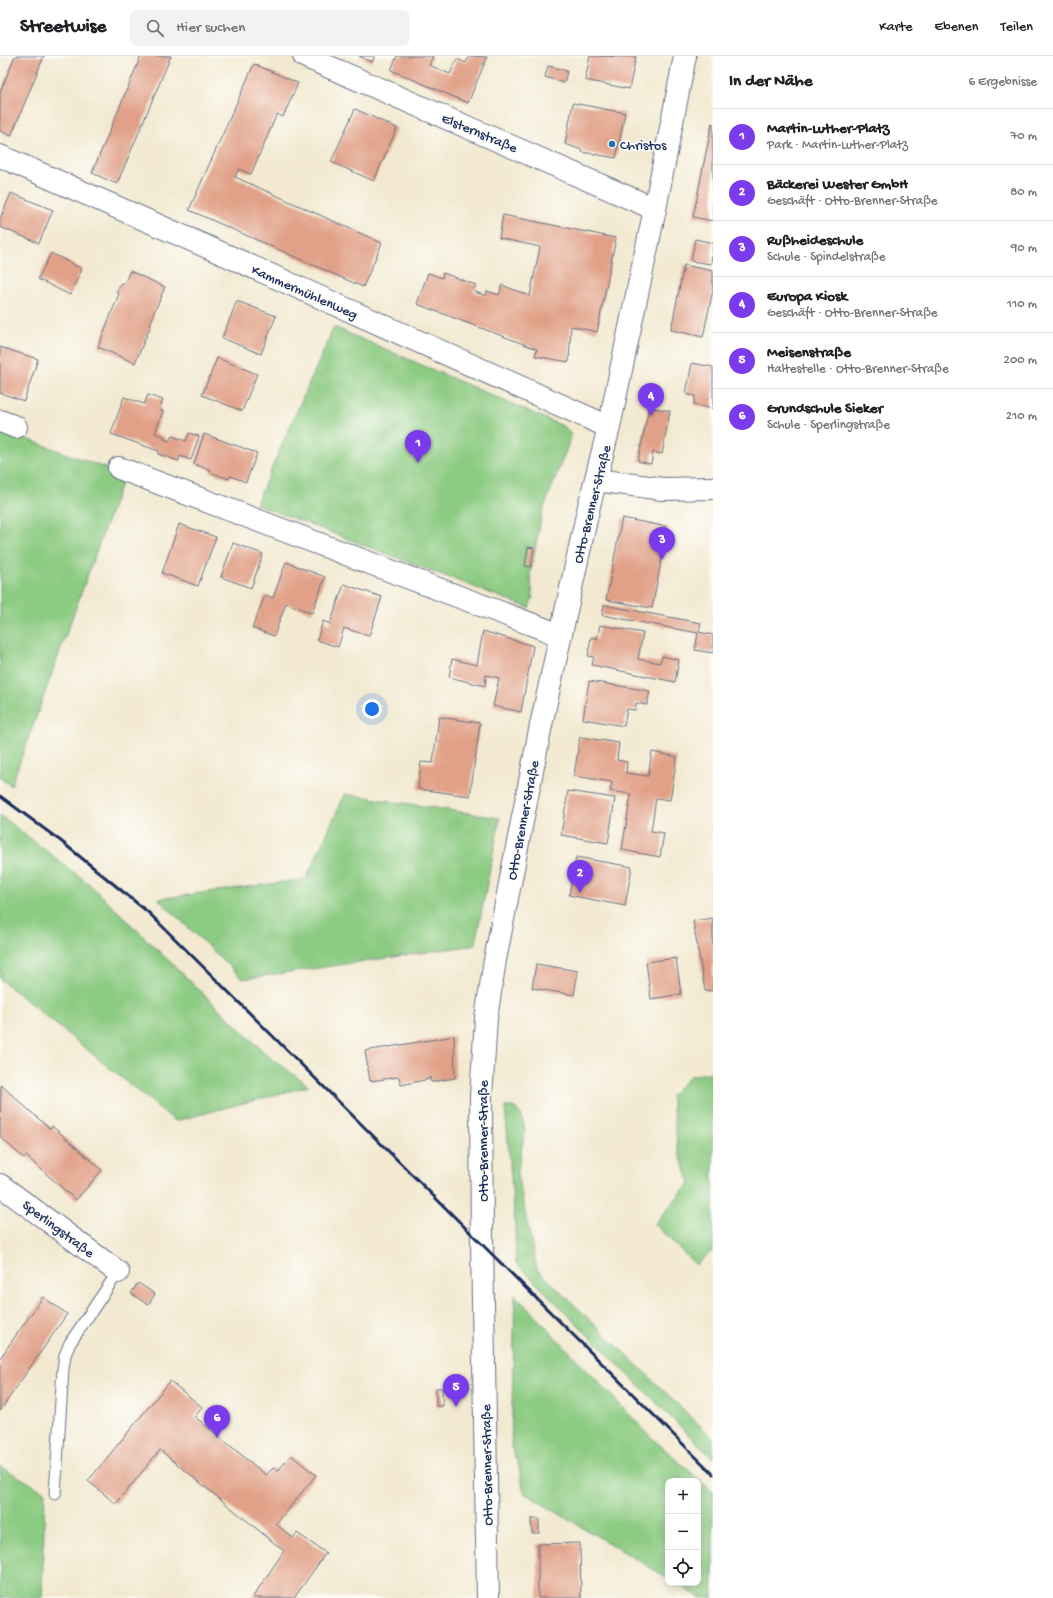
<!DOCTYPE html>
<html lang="de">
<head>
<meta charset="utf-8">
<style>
	body { margin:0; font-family:"Gochi Hand",sans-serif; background:#f2f2f2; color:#202124 }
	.controls { position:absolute; right:12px; bottom:12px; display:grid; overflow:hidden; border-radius:8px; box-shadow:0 2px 10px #0003 }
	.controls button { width:36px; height:36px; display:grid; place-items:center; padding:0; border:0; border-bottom:1px solid #e0e0e0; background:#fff; color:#202124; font:20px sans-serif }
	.you { position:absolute; left:372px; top:653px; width:14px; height:14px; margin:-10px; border:3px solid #fff; border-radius:50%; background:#1a73e8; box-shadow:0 0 0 6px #1a73e833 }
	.badge { display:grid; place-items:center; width:26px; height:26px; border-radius:50%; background:#7c3aed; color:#fff; font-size:13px; font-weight:700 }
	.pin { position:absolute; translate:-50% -33px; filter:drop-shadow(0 1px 2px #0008) }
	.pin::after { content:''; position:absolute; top:21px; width:14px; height:12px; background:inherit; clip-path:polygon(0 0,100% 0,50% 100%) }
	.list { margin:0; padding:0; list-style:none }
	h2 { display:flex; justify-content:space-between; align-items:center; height:52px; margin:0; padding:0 16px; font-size:17px }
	h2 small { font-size:13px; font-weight:400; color:#757577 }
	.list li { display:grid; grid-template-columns:26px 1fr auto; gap:12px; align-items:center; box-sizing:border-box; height:56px; padding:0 16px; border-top:1px solid #e0e0e0 }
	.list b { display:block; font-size:15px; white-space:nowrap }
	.list p { margin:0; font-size:13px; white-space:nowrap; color:#757577 }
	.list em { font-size:13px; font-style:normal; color:#757577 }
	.icon { flex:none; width:22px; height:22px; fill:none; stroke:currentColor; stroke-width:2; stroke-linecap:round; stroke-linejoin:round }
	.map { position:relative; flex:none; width:713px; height:1542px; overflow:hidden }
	header { display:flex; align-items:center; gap:24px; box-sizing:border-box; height:56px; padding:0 20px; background:#fff; border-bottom:1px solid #e0e0e0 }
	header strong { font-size:19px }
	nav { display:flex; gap:22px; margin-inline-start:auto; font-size:14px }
	.search { width:280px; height:36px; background:#f2f2f2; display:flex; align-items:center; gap:10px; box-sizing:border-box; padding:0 14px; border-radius:8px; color:#757577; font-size:15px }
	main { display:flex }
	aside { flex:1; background:#fff }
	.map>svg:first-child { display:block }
	.green { fill:#8ccb82; stroke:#547d70 }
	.building { fill:#e1a188 }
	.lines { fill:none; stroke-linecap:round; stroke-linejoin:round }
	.lane-casing { stroke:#667086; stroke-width:13 }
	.street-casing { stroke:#667086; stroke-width:24 }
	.secondary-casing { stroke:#667086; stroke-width:24 }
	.lane { stroke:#fff; stroke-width:11 }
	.street { stroke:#fff; stroke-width:22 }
	.secondary { stroke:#fff; stroke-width:22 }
	.rail { stroke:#1b2f5e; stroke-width:3 }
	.poi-dot { fill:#1f6fb2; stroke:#fdfcf7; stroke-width:1.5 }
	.labels { text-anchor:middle; stroke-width:3.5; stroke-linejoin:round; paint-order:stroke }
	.street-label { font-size:14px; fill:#1b2f5e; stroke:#fdfcf7 }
	.poi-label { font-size:14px; fill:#1b2f5e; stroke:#fdfcf7; text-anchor:start }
</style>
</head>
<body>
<header>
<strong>Streetwise</strong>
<div class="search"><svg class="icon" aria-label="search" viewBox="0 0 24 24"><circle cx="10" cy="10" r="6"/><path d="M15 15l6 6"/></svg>Hier suchen</div>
<nav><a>Karte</a><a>Ebenen</a><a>Teilen</a></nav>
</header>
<main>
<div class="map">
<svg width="713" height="1542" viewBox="0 0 713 1542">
	<rect width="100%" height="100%" fill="#fdfcf7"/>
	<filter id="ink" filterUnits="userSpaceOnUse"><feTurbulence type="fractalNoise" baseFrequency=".025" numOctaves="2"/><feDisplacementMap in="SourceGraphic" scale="8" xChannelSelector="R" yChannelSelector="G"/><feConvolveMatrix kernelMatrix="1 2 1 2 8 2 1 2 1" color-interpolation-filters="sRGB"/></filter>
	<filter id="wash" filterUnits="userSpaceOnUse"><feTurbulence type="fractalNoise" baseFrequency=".012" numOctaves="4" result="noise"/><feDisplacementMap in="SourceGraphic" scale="16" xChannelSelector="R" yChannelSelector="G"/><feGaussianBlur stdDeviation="0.9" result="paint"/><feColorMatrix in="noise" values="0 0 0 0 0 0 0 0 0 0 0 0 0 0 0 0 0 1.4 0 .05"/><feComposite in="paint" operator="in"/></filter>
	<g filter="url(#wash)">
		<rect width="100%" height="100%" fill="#f2e9d0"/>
		<g class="green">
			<polygon points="334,271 565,371 571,379 568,389 542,457 530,519 533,540 529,552 256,448"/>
			<polygon points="0,373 124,419 11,730 0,722"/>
			<polygon points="345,738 500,762 475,889 243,923 158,843 306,823"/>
			<polygon points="0,759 88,827 267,999 309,1030 175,1065 0,923"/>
			<polygon points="713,1016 713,1194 696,1209 654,1168 690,1127 678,1094 671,1039 690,1020"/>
			<polygon points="505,1051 514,1051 522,1060 525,1074 517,1118 537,1213 713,1382 713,1403 516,1207 515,1169"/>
			<polygon points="515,1239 652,1382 713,1436 713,1542 701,1542 676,1527 698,1527 698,1425 668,1425 668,1522 524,1437 519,1411 511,1391"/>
			<polygon points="0,1410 45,1436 42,1542 0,1542"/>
		</g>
		<g id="blocks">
			<g class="building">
				<polygon points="15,0 44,0 11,80 0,75 0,36"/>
				<polygon points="141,0 171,0 117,128 92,117"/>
				<polygon points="359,0 375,0 372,6"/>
				<polygon points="397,0 433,0 429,9 450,18 457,3 466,7 469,0 487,1 468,47 391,14"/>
				<polygon points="590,0 636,1 629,33 585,24"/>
				<polygon points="254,8 298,27 283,61 277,58 251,118 239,113 235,121 382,187 363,231 189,154"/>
				<polygon points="548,10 567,15 564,27 545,21"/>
				<polygon points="573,47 625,57 616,102 582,96 582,94 565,88"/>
				<polygon points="355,53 397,72 374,125 331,106"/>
				<polygon points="712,67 713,67 713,165 693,161"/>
				<polygon points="11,137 53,154 39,187 0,171 0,163"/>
				<polygon points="503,159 616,182 597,276 571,270 569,306 535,300 537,293 417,248 428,217 442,222 443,217 476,229 473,235 486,240 487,235 499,239 502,229 530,240 540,191 499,182"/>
				<polygon points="695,183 713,187 711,208 691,205"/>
				<polygon points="51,197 82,213 70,239 38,223"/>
				<polygon points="684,209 713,215 713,234 703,281 671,274"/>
				<polygon points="130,215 165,231 161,240 162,240 153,258 154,259 150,268 151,269 135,307 98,291 119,238 116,236 121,227 124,228"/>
				<polygon points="237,245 276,260 261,298 222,282"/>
				<polygon points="0,291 38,303 24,345 0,337"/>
				<polygon points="217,302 257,318 242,355 202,339"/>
				<polygon points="692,307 713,311 713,353 694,349 695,340 686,338"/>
				<polygon points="148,339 163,344 159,354 163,355 155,377 165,381 164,383 169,385 172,380 186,385 189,377 199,380 191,404 180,400 179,405 158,398 159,395 111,378 124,341 144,348"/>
				<polygon points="649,351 670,355 662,398 653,396 651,408 638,405"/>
				<polygon points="204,378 257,397 246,426 230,420 229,423 210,416 211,414 194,408"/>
				<polygon points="622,462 668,471 652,552 606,544"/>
				<polygon points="179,468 216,481 198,530 162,517"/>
				<polygon points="233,487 263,498 251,532 221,521"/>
				<polygon points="528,491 534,492 531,511 525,510"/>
				<polygon points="286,506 325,521 312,557 286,547 274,580 252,572 265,539 273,542"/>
				<polygon points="344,528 382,541 369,580 344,572 338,591 317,584 323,565 330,568"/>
				<polygon points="604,549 701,567 699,576 713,579 713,597 695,594 698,577 602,559"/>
				<polygon points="600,569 643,577 638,603 660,607 662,600 679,604 675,626 592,609 594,601 588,600 591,581 597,583"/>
				<polygon points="483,575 533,590 521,656 493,650 499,622 486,619 485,630 449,621 452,603 477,609"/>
				<polygon points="589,625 650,635 647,649 636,647 635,654 627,653 624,670 583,663"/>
				<polygon points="439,661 480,667 470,740 418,733 421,706 433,707"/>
				<polygon points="580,681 619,687 617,704 627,706 626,717 648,720 652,696 677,701 670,744 656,742 651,775 664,777 660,801 622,794 631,738 610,735 612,726 574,720"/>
				<polygon points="568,735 615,742 608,787 561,779"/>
				<polygon points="576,801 632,811 625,850 569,839"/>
				<polygon points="713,862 713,934 705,935 693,865"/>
				<polygon points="676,902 681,938 651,943 646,906"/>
				<polygon points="536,908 578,915 574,939 532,932"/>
				<polygon points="454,980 455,1022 431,1026 430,1021 429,1022 429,1023 401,1029 399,1021 370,1025 365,995"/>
				<polygon points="1,1029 50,1073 52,1070 102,1114 76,1144 26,1100 24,1102 0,1081"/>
				<polygon points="138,1227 155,1238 148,1249 131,1237"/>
				<polygon points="43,1241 67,1258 0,1355 0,1302"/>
				<polygon points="170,1325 202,1351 195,1361 266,1419 273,1412 278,1415 291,1399 316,1419 276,1468 293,1482 297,1477 326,1497 294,1542 252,1542 284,1495 160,1394 116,1448 88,1425"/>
				<polygon points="436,1332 442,1332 443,1350 436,1350"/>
				<polygon points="531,1463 539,1463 539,1477 532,1477"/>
				<polygon points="580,1487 581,1542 538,1542 538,1488"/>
			</g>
		</g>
	</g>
	<g filter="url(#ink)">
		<use href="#blocks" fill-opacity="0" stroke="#667086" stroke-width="1"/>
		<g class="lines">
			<g class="lane-casing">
				<polyline id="lane" points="55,1438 63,1313 65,1299 70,1287 118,1216"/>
			</g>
			<g class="street-casing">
				<g id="street">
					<polyline points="304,0 655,153"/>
					<polyline points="0,100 237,204 609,371"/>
					<polyline points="0,365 16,371"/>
					<polyline points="119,412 560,579"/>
					<polyline points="596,424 663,433 713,432"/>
					<polyline points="0,1129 118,1216"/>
				</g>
			</g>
			<g class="secondary-casing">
				<polyline id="secondary" points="488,1542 482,1187 481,1041 486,962 495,904 541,669 589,450 609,371 655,153 685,0"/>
			</g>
			<use href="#lane" class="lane"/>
			<use href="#street" class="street"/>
			<use href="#secondary" class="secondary"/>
			<polyline class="rail" points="0,740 62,786 149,857 713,1418"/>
		</g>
	</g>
	<circle class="poi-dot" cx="612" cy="88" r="4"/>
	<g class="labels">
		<g class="street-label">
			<text transform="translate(480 76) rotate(23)" y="5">Elsternstraße</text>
			<text transform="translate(305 235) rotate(24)" y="5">Kammermühlenweg</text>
			<text transform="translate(591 448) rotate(-76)" y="5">Otto-Brenner-Straße</text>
			<text transform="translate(522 764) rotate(-79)" y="5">Otto-Brenner-Straße</text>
			<text transform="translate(482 1085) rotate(-90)" y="5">Otto-Brenner-Straße</text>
			<text transform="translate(59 1172) rotate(37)" y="5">Sperlingstraße</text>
			<text transform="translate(486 1409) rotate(-91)" y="5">Otto-Brenner-Straße</text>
		</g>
		<g class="poi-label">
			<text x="620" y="93">Christos</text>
		</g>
	</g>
</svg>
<div class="controls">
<button>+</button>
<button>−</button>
<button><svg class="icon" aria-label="locate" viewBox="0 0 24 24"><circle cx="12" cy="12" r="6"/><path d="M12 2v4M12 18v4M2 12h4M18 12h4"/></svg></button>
</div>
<div class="you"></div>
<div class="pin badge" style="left:418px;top:407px">1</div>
<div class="pin badge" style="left:580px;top:837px">2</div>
<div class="pin badge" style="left:662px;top:504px">3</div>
<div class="pin badge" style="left:651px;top:360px">4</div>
<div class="pin badge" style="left:456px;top:1351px">5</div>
<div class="pin badge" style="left:217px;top:1382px">6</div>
</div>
<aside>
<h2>In der Nähe<small>6 Ergebnisse</small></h2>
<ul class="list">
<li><span class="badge">1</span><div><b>Martin-Luther-Platz</b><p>Park · Martin-Luther-Platz</p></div><em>70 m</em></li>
<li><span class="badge">2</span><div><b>Bäckerei Wester GmbH</b><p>Geschäft · Otto-Brenner-Straße</p></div><em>80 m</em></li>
<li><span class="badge">3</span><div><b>Rußheideschule</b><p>Schule · Spindelstraße</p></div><em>90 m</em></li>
<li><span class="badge">4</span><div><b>Europa Kiosk</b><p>Geschäft · Otto-Brenner-Straße</p></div><em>110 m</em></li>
<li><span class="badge">5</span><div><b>Meisenstraße</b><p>Haltestelle · Otto-Brenner-Straße</p></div><em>200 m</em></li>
<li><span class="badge">6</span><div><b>Grundschule Sieker</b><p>Schule · Sperlingstraße</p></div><em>210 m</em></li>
</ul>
</aside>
</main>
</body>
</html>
